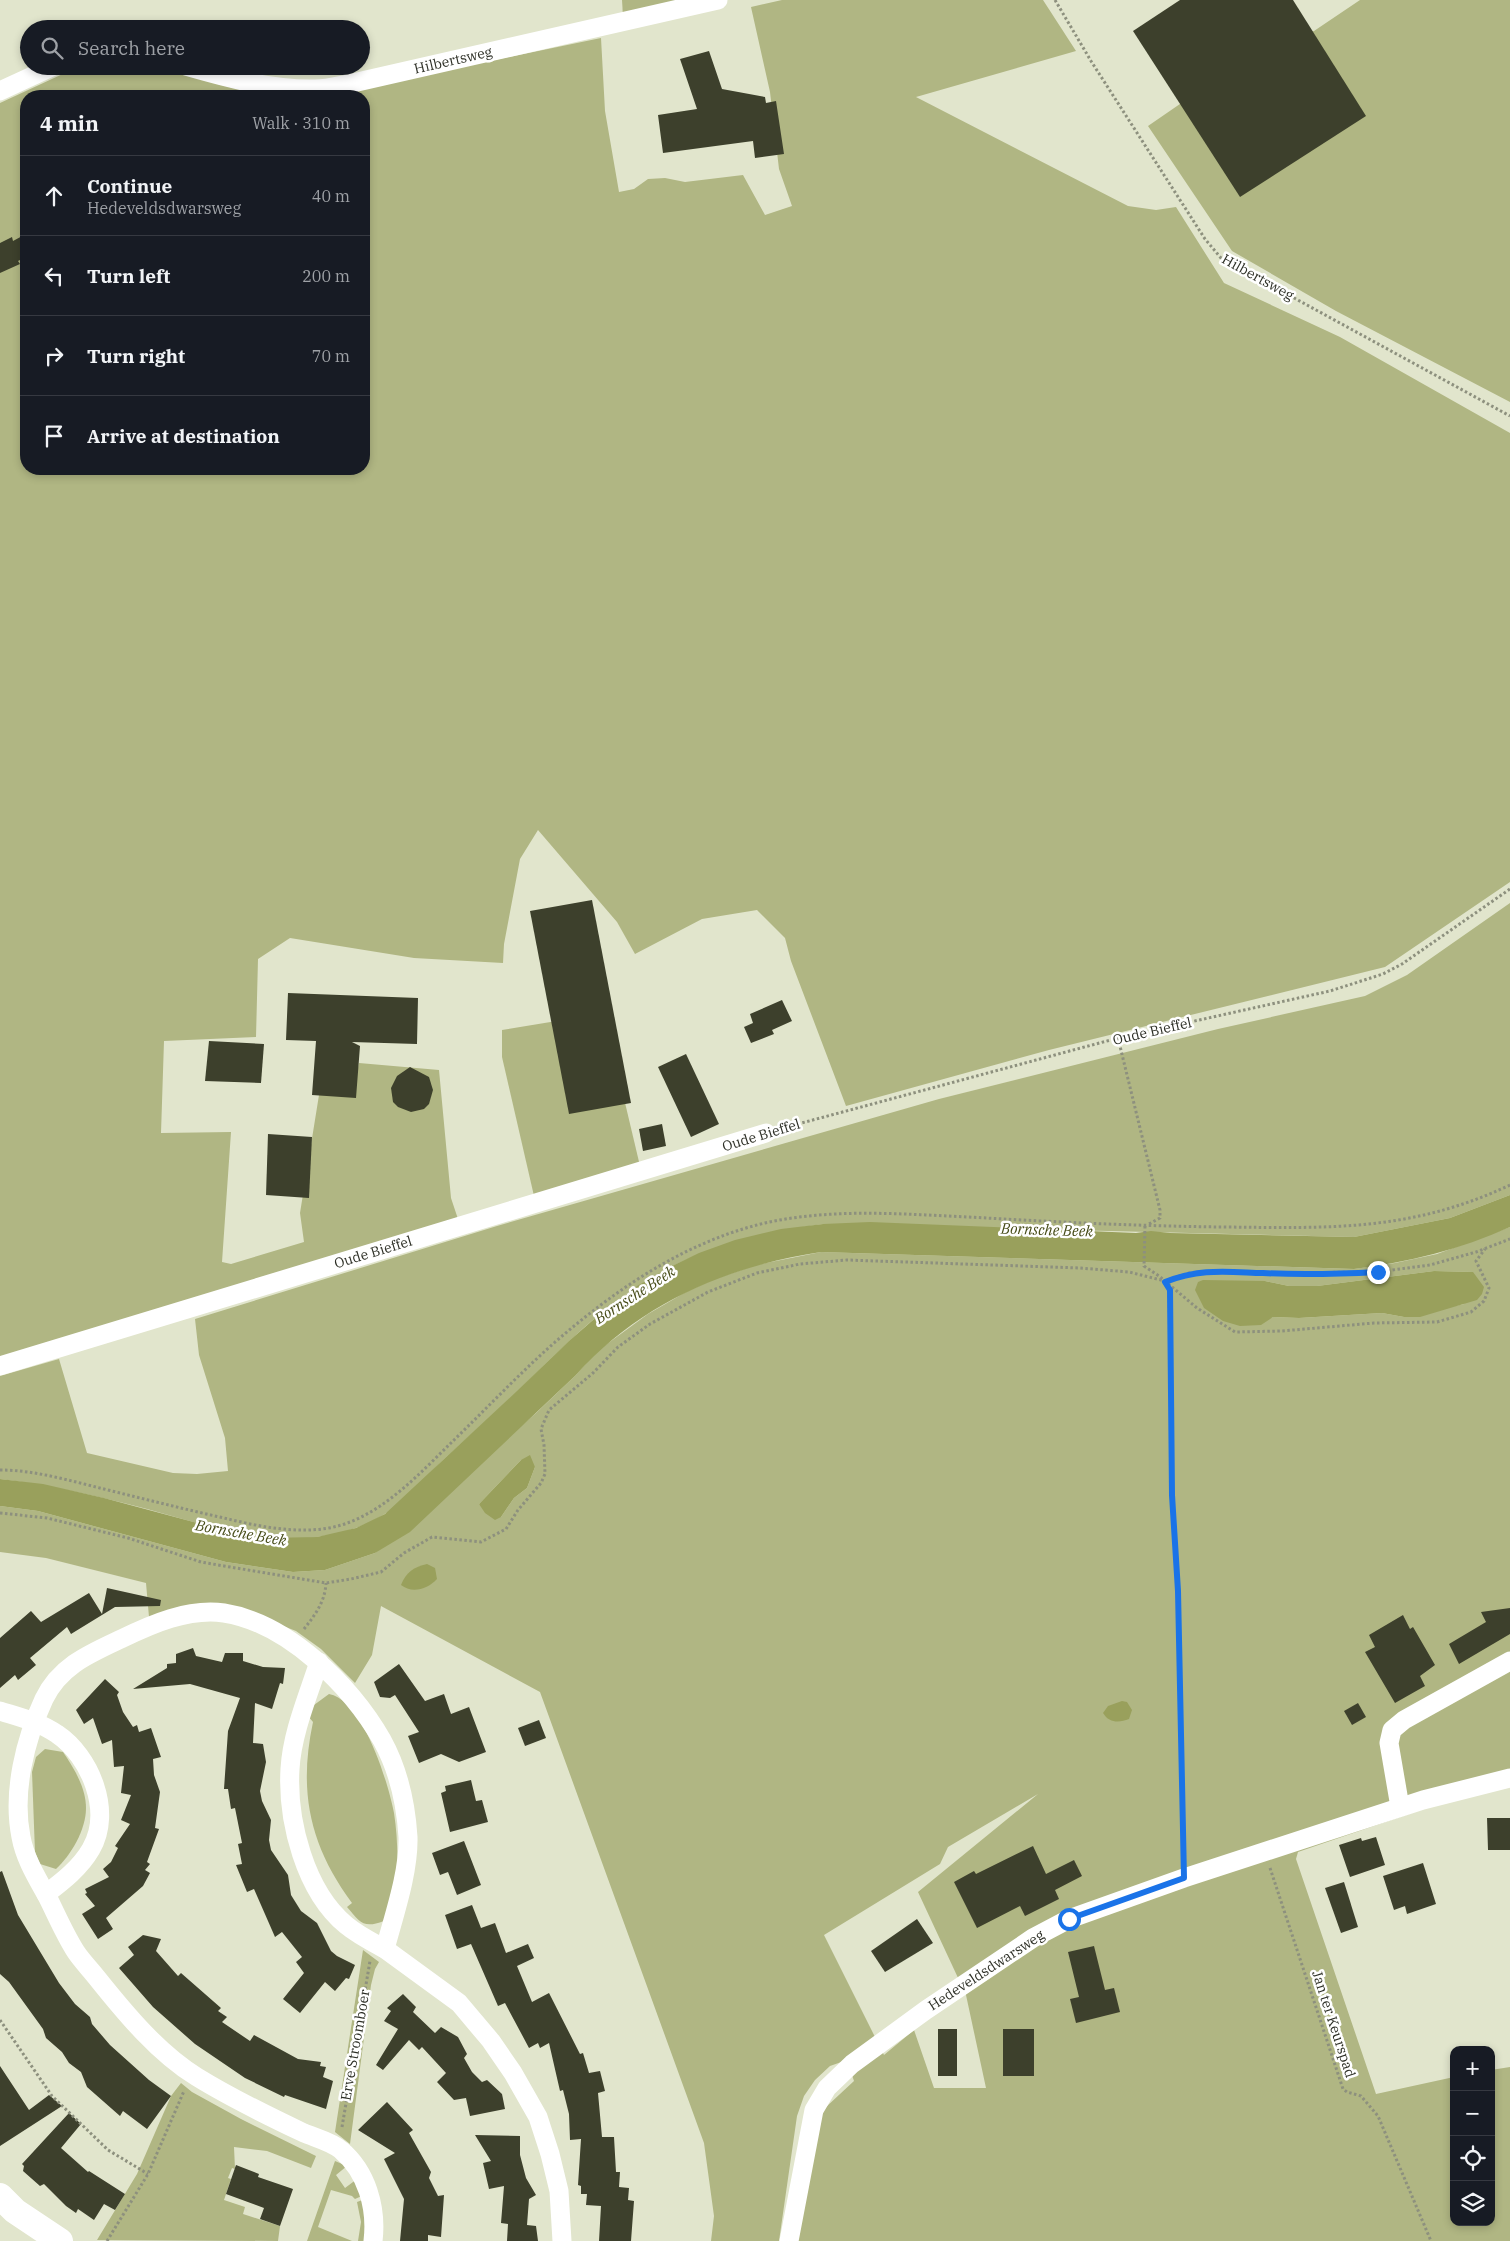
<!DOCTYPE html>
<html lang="en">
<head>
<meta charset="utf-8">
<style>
	body { margin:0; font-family:"IBM Plex Serif",serif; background:#242831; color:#f1f3f6 }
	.controls { position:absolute; right:15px; bottom:15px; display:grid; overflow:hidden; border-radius:10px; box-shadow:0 2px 8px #0003 }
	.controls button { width:45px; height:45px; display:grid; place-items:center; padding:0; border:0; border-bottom:1px solid #363941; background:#171b24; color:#f1f3f6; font:25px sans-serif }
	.stop { position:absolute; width:15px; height:15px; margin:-11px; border:4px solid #1a73e8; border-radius:50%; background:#fff }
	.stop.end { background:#1a73e8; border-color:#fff; box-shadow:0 1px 5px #0008 }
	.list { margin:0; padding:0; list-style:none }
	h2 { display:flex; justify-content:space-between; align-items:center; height:65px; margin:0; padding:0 20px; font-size:21px }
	h2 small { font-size:16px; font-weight:400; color:#9ea1a6 }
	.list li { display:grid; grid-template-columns:32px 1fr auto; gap:15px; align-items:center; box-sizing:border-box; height:80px; padding:0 20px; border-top:1px solid #363941 }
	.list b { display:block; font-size:19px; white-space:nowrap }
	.list p { margin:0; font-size:16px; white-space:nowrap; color:#9ea1a6 }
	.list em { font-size:16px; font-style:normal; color:#9ea1a6 }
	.icon { flex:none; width:28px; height:28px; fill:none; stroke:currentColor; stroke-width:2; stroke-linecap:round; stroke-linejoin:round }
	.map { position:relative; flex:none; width:1510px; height:2241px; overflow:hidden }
	.search { position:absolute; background:#171b24; box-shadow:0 2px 8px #0003; left:20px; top:20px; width:350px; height:55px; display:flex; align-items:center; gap:12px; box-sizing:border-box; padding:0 18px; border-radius:28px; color:#9ea1a6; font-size:19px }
	.panel { position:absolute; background:#171b24; box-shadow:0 2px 8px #0003; left:20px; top:90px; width:350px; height:385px; border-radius:20px }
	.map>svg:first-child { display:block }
	.green { fill:#b0b683; fill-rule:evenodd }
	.water { fill:#99a05c }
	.building { fill:#3d402c }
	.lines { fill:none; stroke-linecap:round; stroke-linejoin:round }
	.path { stroke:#8d907e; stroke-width:3; stroke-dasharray:2.5 2.5; stroke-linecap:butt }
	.street { stroke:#fff; stroke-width:19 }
	.secondary { stroke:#fff; stroke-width:26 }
	.route { stroke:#1a73e8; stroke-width:6 }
	.labels { text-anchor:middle; stroke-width:5; stroke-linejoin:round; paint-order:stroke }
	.street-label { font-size:14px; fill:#2d2f26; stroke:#fff }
	.water-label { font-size:15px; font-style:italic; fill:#464b17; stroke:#fff }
</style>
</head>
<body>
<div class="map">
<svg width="1510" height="2241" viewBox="0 0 1510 2241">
	<rect width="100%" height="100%" fill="#e1e5cc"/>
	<g class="green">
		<polygon points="622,0 698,0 623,17"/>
		<polygon points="782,0 1043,0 1076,51 916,97 1128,206 1156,210 1176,207 1224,283 1340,337 1510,433 1510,882 1385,967 1049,1050 846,1106 791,961 785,938 757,910 702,919 635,954 617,922 538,830 520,859 504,944 503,963 414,958 290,938 258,959 256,1037 164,1041 161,1133 231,1132 222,1262 231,1264 304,1242 300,1213 319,1095 353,1093 359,1063 439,1070 451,1198 458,1219 0,1358 0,103 80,66 152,66 234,87 285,96 26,96 26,469 364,469 364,96 320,96 601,38 605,111 619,192 634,189 648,179 665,178 685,182 743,175 765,215 792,206 779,169 770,92 751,7"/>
		<polygon points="1360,0 1510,0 1510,402 1336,311 1232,251 1148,126 1270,42 1314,31"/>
		<path d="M1510,903V1195L1450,1218L1354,1237L823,1224C757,1233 694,1249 638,1286C593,1315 556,1354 518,1391C493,1415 467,1438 442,1461C426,1476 401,1505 383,1515C364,1527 340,1534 317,1537C260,1545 202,1524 147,1509C98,1496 50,1485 0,1479V1376L59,1359L87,1453L173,1473L197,1474L228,1471L225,1438L199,1355L195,1319L497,1226L939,1099L1218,1029L1365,996L1407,975Z"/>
		<polygon points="593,1015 617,1069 640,1166 534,1196 502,1057 502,1030"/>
		<path d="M1510,1227V1784L1435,1805L1298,1852L1296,1859L1376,2094L1454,2077V2222H1491V2070L1510,2067V2241H798L816,2125L826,2107L854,2081L847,2060L830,2066L815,2080L804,2096L797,2116L779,2241H711L714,2216L704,2143L540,1692L381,1606L372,1655L355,1683L321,1649L296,1631L265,1619L149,1617L146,1583L46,1558L0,1552V1506L38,1511L226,1562L293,1572L325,1570L375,1553L535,1414L576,1375L596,1352L648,1314L686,1292L712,1280L756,1265L821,1252L1354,1269L1395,1263L1437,1254ZM1434,1271L1473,1272L1464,1304L1404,1317L1382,1313L1299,1318L1273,1317L1268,1319L1219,1281H1265L1289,1286H1317ZM521,1460L535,1467L527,1488L514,1498L501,1517L479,1504ZM1038,1794L918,1892L966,1995L986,2088H934L914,2030L884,2055L824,1935L940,1864L948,1847Z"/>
		<path d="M329,1694C363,1700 388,1782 394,1813C397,1832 398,1854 397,1873C396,1889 388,1906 384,1921C363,1929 360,1922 347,1907L352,1903C310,1846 298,1792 313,1722L308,1716L314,1705Z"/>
		<path d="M45,1749L63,1752C74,1768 86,1788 86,1808C86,1830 71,1855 56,1869L40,1864L35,1852L32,1772L36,1757Z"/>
		<polygon points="363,1950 379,1962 375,1969 371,1985 350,2144 335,2132"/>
		<polygon points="181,2083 192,2092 241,2119 316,2156 311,2168 267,2151 234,2147 235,2169 232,2168 228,2178 231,2179 224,2200 245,2207 243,2214 280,2226 278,2241 97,2240 137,2174 171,2096"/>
		<polygon points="335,2161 347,2166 336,2175 345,2188 357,2179 364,2195 355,2199 352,2196 331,2190 318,2227 352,2241 307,2241"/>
		<polygon points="365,2199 366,2241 358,2241 361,2222 357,2202"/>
	</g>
	<g class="water">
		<path d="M1510,1195V1227C1460,1250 1408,1262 1354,1269L821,1252C728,1266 640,1303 576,1375L410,1532L375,1553L325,1570L293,1572L226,1562L38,1511L0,1506V1479L43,1484L104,1498L216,1528L266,1538L317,1537L356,1528L385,1514L517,1391L569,1341L601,1313L637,1286L666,1269L699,1253L735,1240L781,1229L823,1224L870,1222L1136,1233L1151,1231L1170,1233L1354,1237L1450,1218Z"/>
		<polygon points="1434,1271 1473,1272 1484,1287 1482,1294 1477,1300 1420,1317 1404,1317 1382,1313 1299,1318 1273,1317 1261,1325 1240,1326 1223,1321 1204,1308 1195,1290 1198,1282 1203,1280 1265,1281 1289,1286 1317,1286"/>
		<polygon points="530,1455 535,1467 527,1488 514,1498 501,1517 495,1520 485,1513 479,1504 521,1460"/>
		<path d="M427,1564L435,1568L437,1579C428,1589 412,1594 401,1585C406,1572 414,1567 427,1564Z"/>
		<path d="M1122,1701L1127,1702L1132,1710L1129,1719C1119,1723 1109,1723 1103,1713L1108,1706Z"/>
	</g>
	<g class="building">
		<polygon points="1180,0 1293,0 1366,116 1240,197 1133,31"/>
		<polygon points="709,51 722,89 765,97 766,103 776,101 784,154 755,158 753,141 663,153 658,115 697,109 680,59"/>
		<polygon points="26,234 26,257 18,261 20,264 0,273 0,243 12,237 13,241"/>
		<polygon points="592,900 631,1103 569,1114 530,911"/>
		<polygon points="288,993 418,998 417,1044 352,1042 360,1046 356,1098 312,1095 316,1041 286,1040"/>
		<polygon points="782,1000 792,1021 772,1030 774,1034 751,1043 744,1027 753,1023 750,1014"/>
		<polygon points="209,1041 264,1044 261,1083 205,1081"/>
		<polygon points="686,1054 719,1124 691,1137 658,1067"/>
		<polygon points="410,1067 429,1077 433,1090 429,1104 424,1109 411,1112 398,1107 393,1102 391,1088 397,1076"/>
		<polygon points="662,1124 666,1146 643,1151 639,1129"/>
		<polygon points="268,1134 312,1137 309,1198 266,1195"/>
		<polygon points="107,1588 161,1600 160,1606 115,1607 71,1634 67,1627 30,1658 36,1665 18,1680 15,1675 0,1688 0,1638 31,1611 41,1622 89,1593 102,1614"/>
		<polygon points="1510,1608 1510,1634 1459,1664 1449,1644 1486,1622 1481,1612"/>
		<polygon points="1403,1615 1410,1629 1413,1627 1435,1665 1420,1676 1425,1686 1395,1703 1365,1652 1375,1647 1369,1635"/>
		<polygon points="193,1648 196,1656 222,1662 225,1653 243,1653 243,1661 263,1667 285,1668 283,1684 280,1683 272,1709 255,1703 253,1743 263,1744 266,1762 260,1791 262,1801 271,1820 269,1840 271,1850 288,1875 291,1895 301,1911 317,1923 331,1951 337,1956 355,1965 349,1979 346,1978 335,1991 325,1982 300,2013 283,1999 304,1973 296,1962 302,1957 282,1932 275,1937 254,1889 247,1892 236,1865 242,1864 238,1844 242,1843 235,1808 231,1809 228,1789 224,1789 228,1731 240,1698 190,1684 133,1689 167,1668 167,1664 176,1663 176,1654"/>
		<polygon points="399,1664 425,1701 444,1694 451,1714 469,1707 486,1752 459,1762 441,1754 419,1763 408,1736 419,1732 395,1695 390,1698 380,1697 374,1682"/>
		<polygon points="105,1679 119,1692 117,1695 123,1712 133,1727 137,1725 139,1732 151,1728 161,1757 153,1759 154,1775 160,1792 155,1828 159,1829 147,1862 150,1864 145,1870 150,1873 143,1886 106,1918 113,1929 98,1939 82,1914 95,1906 85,1894 87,1893 85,1889 109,1877 103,1869 111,1862 118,1848 115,1846 130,1824 121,1820 131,1795 121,1793 124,1766 114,1767 112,1740 102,1744 93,1718 84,1724 76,1710"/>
		<polygon points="1358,1703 1366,1717 1352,1725 1344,1711"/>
		<polygon points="539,1720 546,1738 525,1746 518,1728"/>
		<polygon points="471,1780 476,1801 482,1800 488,1822 450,1832 441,1793 446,1791 445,1786"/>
		<polygon points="1487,1818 1510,1818 1510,1850 1488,1850"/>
		<polygon points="1376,1837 1385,1865 1350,1877 1339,1845 1361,1838 1362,1841"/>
		<polygon points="464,1841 481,1885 457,1895 448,1872 440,1875 432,1853"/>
		<polygon points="1033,1846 1046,1874 1074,1860 1082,1876 1055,1890 1059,1899 1025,1916 1020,1906 977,1928 954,1882 974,1871 976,1874"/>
		<polygon points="1423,1863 1436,1904 1407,1914 1405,1906 1394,1910 1383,1876"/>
		<polygon points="2,1871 18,1915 59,1983 75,2004 90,2017 92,2024 110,2045 149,2080 171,2096 147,2129 123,2111 120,2116 87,2087 81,2072 69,2063 62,2052 46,2038 43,2029 9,1982 0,1974 0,1872"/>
		<polygon points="1344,1882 1358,1927 1341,1933 1325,1888"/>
		<polygon points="472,1905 481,1928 495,1923 506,1953 528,1944 534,1958 517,1966 532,2002 549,1993 580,2054 583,2053 589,2073 600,2071 605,2091 598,2093 602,2137 614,2137 616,2172 620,2172 619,2187 629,2188 628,2200 634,2201 631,2241 599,2241 601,2206 586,2205 587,2194 581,2194 581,2186 578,2185 581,2139 570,2140 569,2114 563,2090 560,2091 549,2043 540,2048 538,2043 529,2048 505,2003 498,2006 471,1944 457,1949 445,1915"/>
		<polygon points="917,1919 933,1943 885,1972 871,1951"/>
		<polygon points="143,1935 161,1939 156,1951 178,1976 181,1973 221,2008 218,2011 227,2017 222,2022 250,2041 254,2035 298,2059 321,2062 320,2066 326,2067 323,2077 333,2081 326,2109 285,2095 284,2097 245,2078 195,2044 153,2007 119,1968 134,1955 128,1947"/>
		<polygon points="1094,1946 1105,1990 1114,1988 1120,2012 1076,2023 1070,1999 1079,1997 1068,1952"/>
		<polygon points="403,1994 416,2007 413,2012 435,2033 441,2027 458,2037 467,2054 464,2058 472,2072 482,2082 487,2080 502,2094 505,2109 470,2116 466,2098 454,2100 437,2082 446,2073 422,2047 419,2050 409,2040 383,2070 376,2065 398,2029 384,2021 391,2011 387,2008"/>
		<rect x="938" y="2029" width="19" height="47"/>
		<rect x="1003" y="2029" width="31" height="47"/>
		<polygon points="0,2066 29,2110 49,2095 62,2106 0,2146"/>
		<polygon points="387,2102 413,2130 409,2133 431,2172 429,2178 438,2196 444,2195 441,2237 428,2235 428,2241 400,2241 404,2199 384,2159 395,2153 358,2130"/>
		<polygon points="69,2113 81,2124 61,2148 88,2172 89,2171 125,2194 115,2210 104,2204 94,2220 78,2209 76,2213 66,2206 44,2184 40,2186 23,2171 24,2166 22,2164"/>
		<polygon points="475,2135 520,2136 520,2155 526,2178 536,2195 529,2199 527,2225 536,2226 538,2241 507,2241 508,2224 501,2223 504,2186 489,2189 483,2163 491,2161"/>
		<polygon points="236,2165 259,2174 258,2177 293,2189 280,2226 260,2219 264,2208 226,2194"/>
	</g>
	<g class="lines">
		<g class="path">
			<polyline points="1055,0 1091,61 1205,239 1221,258 1510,416"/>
			<polyline points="1118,1038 1160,1210 1160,1218 1147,1225"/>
			<polyline points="783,1128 1118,1038 1330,991 1383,974 1402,964 1510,889"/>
			<polyline points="1145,1226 1144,1266 1159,1276 1197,1308 1235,1332 1282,1331 1374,1323 1437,1322 1471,1312 1484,1301 1489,1288 1476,1261 1485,1249"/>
			<polyline points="1165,1281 1169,1291 1172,1495 1178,1591 1183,1860"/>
			<path d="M0,1470C35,1470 71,1481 104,1489C144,1499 184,1509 224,1518C257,1526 294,1534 329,1528C379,1519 419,1474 454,1440C487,1408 519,1374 554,1343C615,1290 684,1242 765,1223C832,1208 901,1214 969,1217C1053,1222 1138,1226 1222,1227C1329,1228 1410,1232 1510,1185"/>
			<polyline points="0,1513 47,1518 128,1538 201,1562 224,1566 326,1583 351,1579 381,1572 404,1553 432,1537 481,1542 506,1529 518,1510 541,1483 545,1474 544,1445 541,1429 549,1410 593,1373 618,1347 650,1324 708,1292 757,1273 800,1264 847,1260 1080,1268 1129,1272 1165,1281 1189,1273 1228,1271 1261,1273 1377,1272 1430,1265 1476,1252 1510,1239"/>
			<path d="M304,1629C315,1615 325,1602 326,1583"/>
			<polyline points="1270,1868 1343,2089 1347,2092 1361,2096 1378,2116 1431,2241"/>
			<polyline points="0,2020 52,2096 108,2150 148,2174"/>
			<polyline points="342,2127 370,1961"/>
			<polyline points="107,2241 148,2174 184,2091"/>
		</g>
		<g class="street">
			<path d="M186,66C228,78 271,90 315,89C328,89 341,85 353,83L718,0"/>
			<polyline points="0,91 54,66"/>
			<polyline points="0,1366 766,1133"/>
			<path d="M319,1662C308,1696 292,1733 290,1769C287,1821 305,1891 346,1925C358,1935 372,1942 385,1949"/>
			<path d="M0,1711C19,1717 40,1722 57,1734C90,1756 113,1811 91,1849C80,1868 63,1881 46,1894"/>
			<polyline points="1400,1807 1389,1743 1392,1730 1404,1720 1510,1661"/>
			<path d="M373,2241C377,2208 367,2172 341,2150C332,2142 316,2138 304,2133C268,2116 231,2098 197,2077C158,2053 125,2013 97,1978C90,1969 82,1961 76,1952C65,1935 57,1916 48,1898C37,1878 25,1859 21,1837C12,1792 25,1740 44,1699C60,1666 89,1654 121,1639C152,1624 188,1608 224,1613C288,1623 351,1686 382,1740C398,1769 406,1805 408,1837C409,1872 394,1915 385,1949L459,2003L491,2041L513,2073L538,2117L550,2154L559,2191L562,2241"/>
			<polyline points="789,2241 814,2110 827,2088 852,2064 926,2010 1033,1938 1069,1919 1184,1878 1423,1800 1510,1778"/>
		</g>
		<polyline class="secondary" points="0,2196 15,2211 60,2241"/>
	</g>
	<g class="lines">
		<path class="route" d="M1069,1919L1184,1878L1178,1591L1172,1495L1170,1290L1165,1282C1200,1268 1227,1272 1263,1273C1301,1275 1339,1274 1378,1272"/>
	</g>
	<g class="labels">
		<g class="street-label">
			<text transform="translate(453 60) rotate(-13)" y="5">Hilbertsweg</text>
			<text transform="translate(1258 277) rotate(29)" y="5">Hilbertsweg</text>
			<text transform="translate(1152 1031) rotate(-13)" y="5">Oude Bieffel</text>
			<text transform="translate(761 1135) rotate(-17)" y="5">Oude Bieffel</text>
			<text transform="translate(373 1252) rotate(-17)" y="5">Oude Bieffel</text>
			<text transform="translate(986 1970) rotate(-33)" y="5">Hedeveldsdwarsweg</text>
			<text transform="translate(1334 2024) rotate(72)" y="5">Jan ter Keurspad</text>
			<text transform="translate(355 2045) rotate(-80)" y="5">Erve Stroomboer</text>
		</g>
		<g class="water-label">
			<text transform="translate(1047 1230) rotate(2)" y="5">Bornsche Beek</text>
			<text transform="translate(635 1295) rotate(-33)" y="5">Bornsche Beek</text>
			<text transform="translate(241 1533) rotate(10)" y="5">Bornsche Beek</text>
		</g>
	</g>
</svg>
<div class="controls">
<button>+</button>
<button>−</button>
<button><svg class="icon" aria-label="locate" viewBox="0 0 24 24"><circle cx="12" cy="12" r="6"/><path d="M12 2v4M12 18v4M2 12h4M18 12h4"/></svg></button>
<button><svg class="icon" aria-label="layers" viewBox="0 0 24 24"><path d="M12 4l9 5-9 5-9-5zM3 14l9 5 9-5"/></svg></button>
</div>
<div class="stop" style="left:1069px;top:1919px"></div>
<div class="stop end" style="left:1378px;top:1272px"></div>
<div class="search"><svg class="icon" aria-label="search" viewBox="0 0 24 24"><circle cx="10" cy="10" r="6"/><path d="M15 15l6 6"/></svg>Search here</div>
<section class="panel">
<h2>4 min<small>Walk · 310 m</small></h2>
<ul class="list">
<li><svg class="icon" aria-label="ahead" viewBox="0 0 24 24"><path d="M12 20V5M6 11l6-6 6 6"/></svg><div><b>Continue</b><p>Hedeveldsdwarsweg</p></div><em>40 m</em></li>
<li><svg class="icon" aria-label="left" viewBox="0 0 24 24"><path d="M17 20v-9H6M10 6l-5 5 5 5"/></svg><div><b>Turn left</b></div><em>200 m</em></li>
<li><svg class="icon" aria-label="right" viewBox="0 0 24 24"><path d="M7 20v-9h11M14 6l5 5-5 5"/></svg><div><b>Turn right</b></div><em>70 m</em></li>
<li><svg class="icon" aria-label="arrive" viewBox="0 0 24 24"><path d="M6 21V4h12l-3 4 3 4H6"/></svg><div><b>Arrive at destination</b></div></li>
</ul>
</section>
</div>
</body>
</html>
